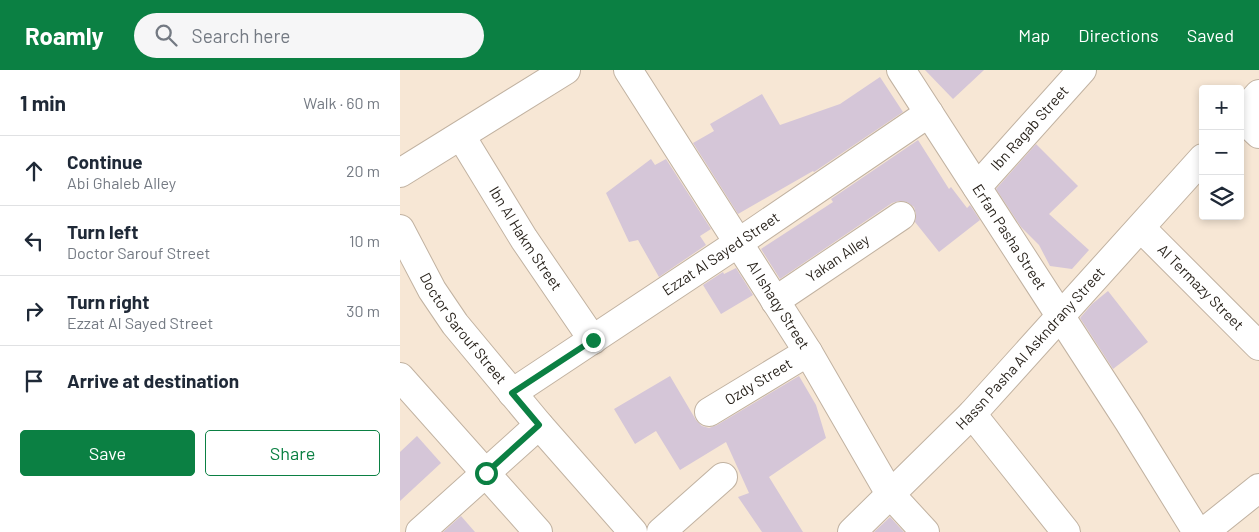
<!DOCTYPE html>
<html lang="en">
<head>
<meta charset="utf-8">
<style>
	body { margin:0; font-family:Barlow,sans-serif; background:#f6f6f7; color:#1f2937 }
	.controls { position:absolute; right:15px; top:15px; display:grid; overflow:hidden; border-radius:5px; box-shadow:0 2px 8px #0003 }
	.controls button { width:45px; height:45px; display:grid; place-items:center; padding:0; border:0; border-bottom:1px solid #e0e1e3; background:#fff; color:#1f2937; font:25px sans-serif }
	.stop { position:absolute; width:15px; height:15px; margin:-11px; border:4px solid #0b8043; border-radius:50%; background:#fff }
	.stop.end { background:#0b8043; border-color:#fff; box-shadow:0 1px 5px #0008 }
	.list { margin:0; padding:0; list-style:none }
	h2 { display:flex; justify-content:space-between; align-items:center; height:65px; margin:0; padding:0 20px; font-size:21px }
	h2 small { font-size:16px; font-weight:400; color:#747a83 }
	.list li { display:grid; grid-template-columns:32px 1fr auto; gap:15px; align-items:center; box-sizing:border-box; height:70px; padding:0 20px; border-top:1px solid #e0e1e3 }
	.list b { display:block; font-size:19px; white-space:nowrap }
	.list p { margin:0; font-size:16px; white-space:nowrap; color:#747a83 }
	.list em { font-size:16px; font-style:normal; color:#747a83 }
	.actions { display:flex; gap:10px; padding:15px 20px }
	.actions a { flex:1; padding:11px 0; border:1px solid #0b8043; border-radius:5px; text-align:center; font-size:18px; color:#0b8043 }
	.actions .main { background:#0b8043; color:#fff }
	.icon { flex:none; width:28px; height:28px; fill:none; stroke:currentColor; stroke-width:2; stroke-linecap:round; stroke-linejoin:round }
	.map { position:relative; flex:none; width:859px; height:462px; overflow:hidden }
	header { display:flex; align-items:center; gap:30px; box-sizing:border-box; height:70px; padding:0 25px; background:#0b8043; color:#fff }
	header strong { font-size:24px }
	nav { display:flex; gap:28px; margin-inline-start:auto; font-size:18px }
	.search { width:350px; height:45px; background:#f6f6f7; display:flex; align-items:center; gap:12px; box-sizing:border-box; padding:0 18px; border-radius:28px; color:#747a83; font-size:19px }
	main { display:flex }
	aside { flex:1; background:#fff }
	.map>svg:first-child { display:block }
	.building { fill:#d5c6d8 }
	.lines { fill:none; stroke-linecap:round; stroke-linejoin:round }
	.street-casing { stroke:#c1b2a1; stroke-width:30 }
	.secondary-casing { stroke:#c1b2a1; stroke-width:30 }
	.street { stroke:#fff; stroke-width:28 }
	.secondary { stroke:#fff; stroke-width:28 }
	.route { stroke:#0b8043; stroke-width:6 }
	.labels { text-anchor:middle; stroke-width:5; stroke-linejoin:round; paint-order:stroke }
	.street-label { font-size:15px; fill:#251f18; stroke:#fff6eb }
</style>
</head>
<body>
<header>
<strong>Roamly</strong>
<div class="search"><svg class="icon" aria-label="search" viewBox="0 0 24 24"><circle cx="10" cy="10" r="6"/><path d="M15 15l6 6"/></svg>Search here</div>
<nav><a>Map</a><a>Directions</a><a>Saved</a></nav>
</header>
<main>
<aside>
<h2>1 min<small>Walk · 60 m</small></h2>
<ul class="list">
<li><svg class="icon" aria-label="ahead" viewBox="0 0 24 24"><path d="M12 20V5M6 11l6-6 6 6"/></svg><div><b>Continue</b><p>Abi Ghaleb Alley</p></div><em>20 m</em></li>
<li><svg class="icon" aria-label="left" viewBox="0 0 24 24"><path d="M17 20v-9H6M10 6l-5 5 5 5"/></svg><div><b>Turn left</b><p>Doctor Sarouf Street</p></div><em>10 m</em></li>
<li><svg class="icon" aria-label="right" viewBox="0 0 24 24"><path d="M7 20v-9h11M14 6l5 5-5 5"/></svg><div><b>Turn right</b><p>Ezzat Al Sayed Street</p></div><em>30 m</em></li>
<li><svg class="icon" aria-label="arrive" viewBox="0 0 24 24"><path d="M6 21V4h12l-3 4 3 4H6"/></svg><div><b>Arrive at destination</b></div></li>
</ul>
<div class="actions"><a class="main">Save</a><a>Share</a></div>
</aside>
<div class="map">
<svg width="859" height="462" viewBox="0 0 859 462">
	<rect width="100%" height="100%" fill="#f7e7d5"/>
	<g class="building">
		<polygon points="525,0 584,0 553,29"/>
		<polygon points="480,7 503,42 414,102 413,101 338,144 293,73 314,61 310,54 362,24 380,55 440,34"/>
		<polygon points="518,70 549,119 551,117 567,138 570,135 580,150 539,182 515,152 516,144 514,137 507,132 499,131 492,133 380,209 361,179 433,132 431,129"/>
		<polygon points="636,74 678,116 649,144 689,180 672,199 650,196 639,175 621,157 596,119"/>
		<polygon points="251,89 255,95 266,89 311,159 300,166 306,175 259,207 238,170 229,172 206,123"/>
		<polygon points="336,198 353,225 321,244 303,215 323,202 324,204"/>
		<polygon points="708,221 748,272 713,299 680,248 692,234"/>
		<polygon points="270,306 296,350 302,356 309,358 317,355 399,306 416,335 426,368 369,407 403,462 362,462 338,427 349,423 326,372 280,400 256,361 235,374 214,339"/>
		<polygon points="17,366 41,393 0,431 0,382"/>
		<polygon points="61,446 75,462 43,462"/>
		<polygon points="490,447 504,462 474,462"/>
	</g>
	<g class="lines">
		<g class="street-casing">
			<g id="street">
				<path id="s1" d="M228,0L408,282L490,424L525,462"/>
				<path id="s2" d="M501,0L729,352L797,462"/>
				<polyline points="840,46 859,64"/>
				<path id="s3" d="M61,66L124,169L193,270"/>
				<polyline points="0,103 166,0"/>
				<path id="s4" d="M577,117L682,0"/>
				<path id="s5" d="M741,158L859,276"/>
				<path id="s6" d="M0,159L32,220L55,254L139,355L233,462"/>
				<path id="s7" d="M375,231L501,146"/>
				<polyline points="0,307 138,462"/>
				<path id="s8" d="M112,323L338,173L529,43"/>
				<path id="s9" d="M309,342L408,282"/>
				<polyline points="572,344 666,462"/>
				<polyline points="20,462 139,355"/>
				<polyline points="261,462 323,407"/>
				<polyline points="804,462 859,418"/>
			</g>
		</g>
		<g class="secondary-casing">
			<g id="secondary">
				<polyline points="840,45 859,24"/>
				<path id="s10" d="M452,462L572,344L803,88"/>
			</g>
		</g>
		<use href="#street" class="street"/>
		<use href="#secondary" class="secondary"/>
	</g>
	<g class="lines">
		<polyline class="route" points="86,403 139,355 112,323 193,270"/>
	</g>
	<g class="labels">
		<g class="street-label">
			<text dy="5" stroke="none"><textPath href="#s4" startOffset="79">Ibn Ragab Street</textPath></text>
			<text dy="5" stroke="none"><textPath href="#s2" startOffset="199">Erfan Pasha Street</textPath></text>
			<text dy="5" stroke="none"><textPath href="#s3" startOffset="121">Ibn Al Hakm Street</textPath></text>
			<text dy="5" stroke="none"><textPath href="#s8" startOffset="251">Ezzat Al Sayed Street</textPath></text>
			<text dy="5" stroke="none"><textPath href="#s7" startOffset="76">Yakan Alley</textPath></text>
			<text dy="5" stroke="none"><textPath href="#s5" startOffset="84">Al Termazy Street</textPath></text>
			<text dy="5" stroke="none"><textPath href="#s1" startOffset="279">Al Ishaqy Street</textPath></text>
			<text dy="5" stroke="none"><textPath href="#s6" startOffset="118">Doctor Sarouf Street</textPath></text>
			<text dy="5" stroke="none"><textPath href="#s10" startOffset="256">Hassn Pasha Al Askndrany Street</textPath></text>
			<text dy="5" stroke="none"><textPath href="#s9" startOffset="58">Ozdy Street</textPath></text>
		</g>
	</g>
</svg>
<div class="controls">
<button>+</button>
<button>−</button>
<button><svg class="icon" aria-label="layers" viewBox="0 0 24 24"><path d="M12 4l9 5-9 5-9-5zM3 14l9 5 9-5"/></svg></button>
</div>
<div class="stop" style="left:86px;top:403px"></div>
<div class="stop end" style="left:193px;top:270px"></div>
</div>
</main>
</body>
</html>
